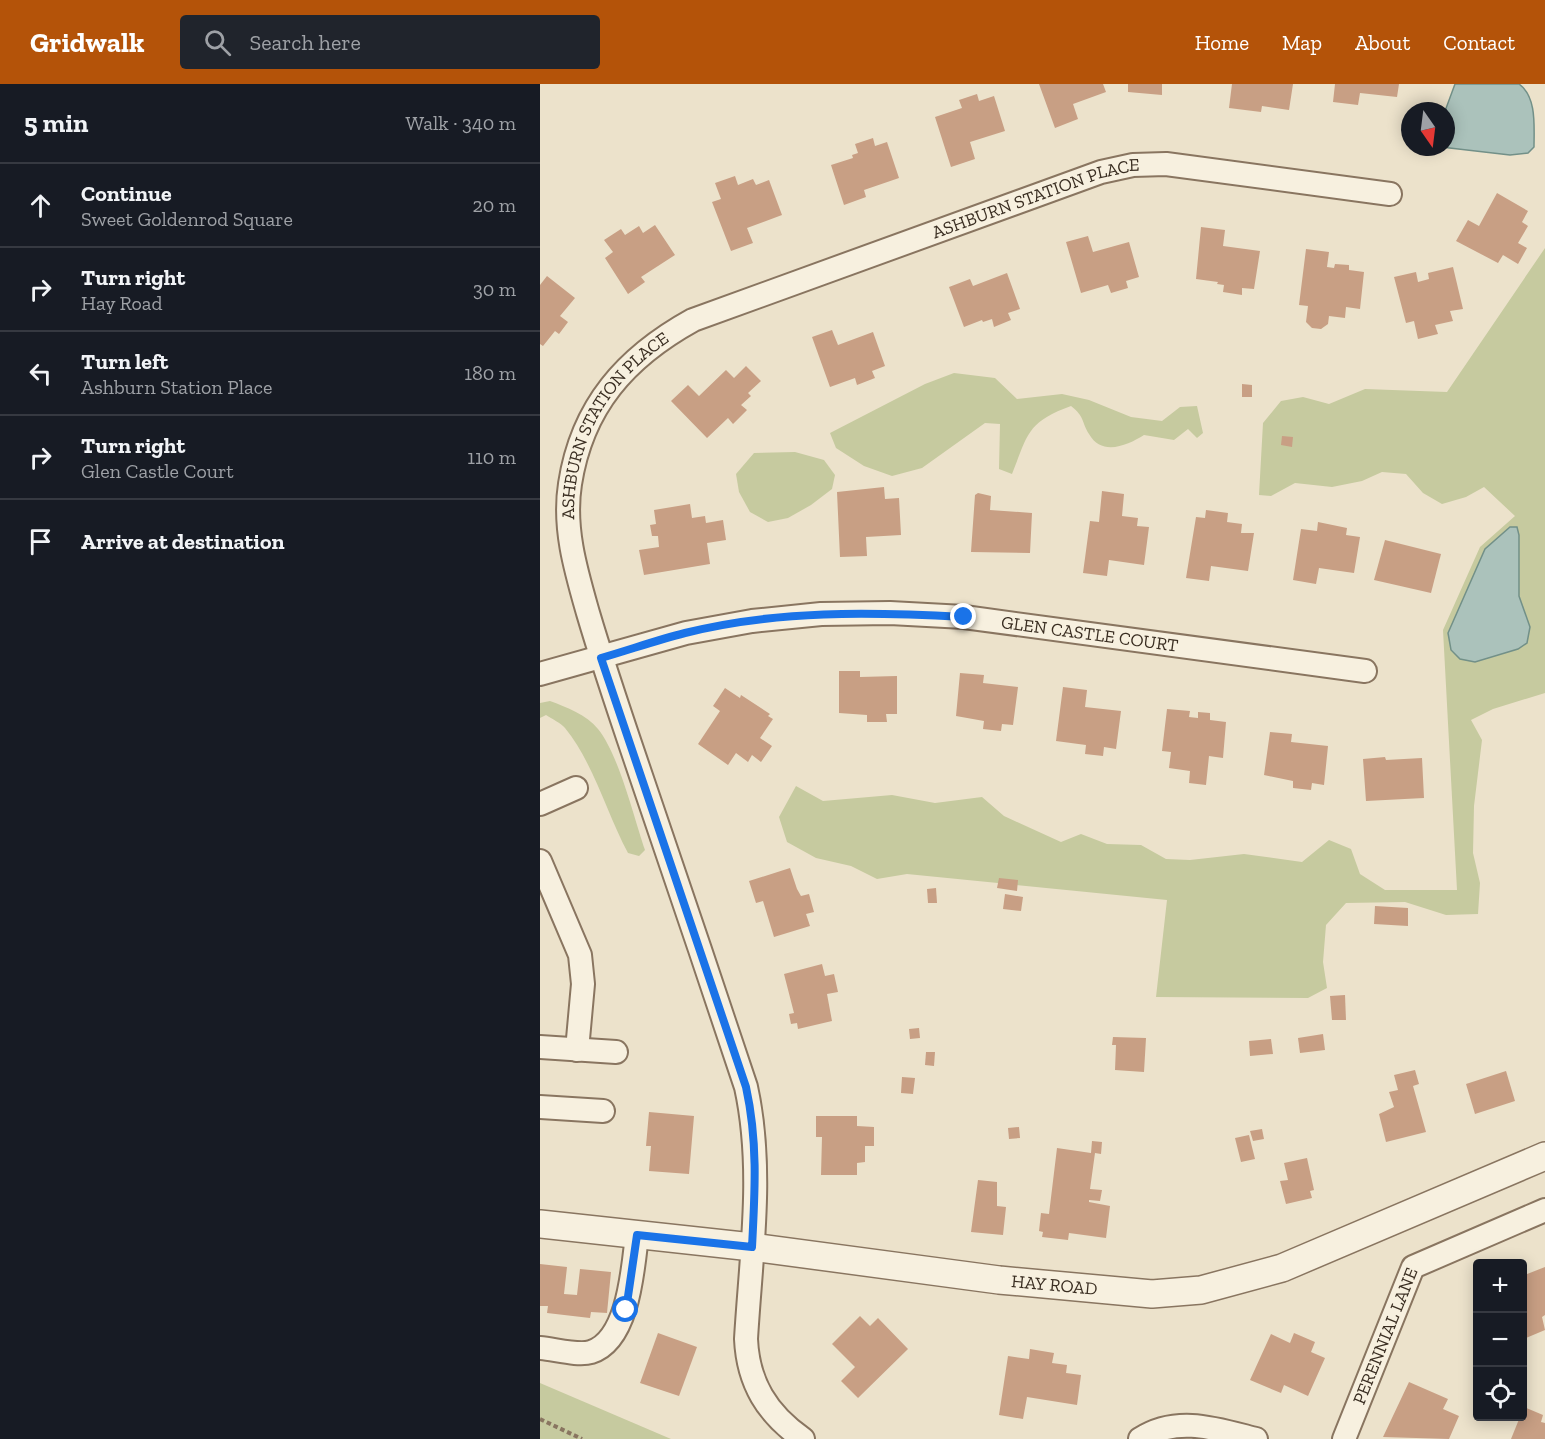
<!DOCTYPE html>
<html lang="en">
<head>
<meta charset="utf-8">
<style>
	body { margin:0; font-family:"Zilla Slab",serif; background:#20242c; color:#f1f3f6 }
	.controls { position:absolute; right:18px; bottom:18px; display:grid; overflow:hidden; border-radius:6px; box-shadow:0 3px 15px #0003 }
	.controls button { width:54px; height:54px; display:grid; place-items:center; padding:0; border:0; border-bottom:2px solid #363941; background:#171b24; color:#f1f3f6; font:30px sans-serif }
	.compass { position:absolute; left:861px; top:18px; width:54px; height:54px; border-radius:50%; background:#171b24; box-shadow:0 3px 15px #0003; rotate:166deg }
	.stop { position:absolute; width:18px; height:18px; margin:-14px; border:4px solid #1a73e8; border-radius:50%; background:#fff }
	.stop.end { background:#1a73e8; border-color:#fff; box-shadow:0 2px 6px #0008 }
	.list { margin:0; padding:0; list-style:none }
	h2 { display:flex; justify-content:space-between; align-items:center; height:78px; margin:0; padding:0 24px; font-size:26px }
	h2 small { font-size:20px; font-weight:400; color:#9ea1a6 }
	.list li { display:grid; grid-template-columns:39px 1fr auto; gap:18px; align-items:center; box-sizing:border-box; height:84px; padding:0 24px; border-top:2px solid #363941 }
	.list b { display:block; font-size:22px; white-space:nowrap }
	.list p { margin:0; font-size:20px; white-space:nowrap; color:#9ea1a6 }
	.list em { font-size:20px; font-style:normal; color:#9ea1a6 }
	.icon { flex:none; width:33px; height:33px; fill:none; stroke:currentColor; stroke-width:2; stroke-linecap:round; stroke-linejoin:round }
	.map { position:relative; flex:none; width:1005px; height:1355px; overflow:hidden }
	header { display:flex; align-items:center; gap:36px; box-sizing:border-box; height:84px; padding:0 30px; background:#b45309; color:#fff }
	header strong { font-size:28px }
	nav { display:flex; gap:33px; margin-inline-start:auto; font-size:21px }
	.search { width:420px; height:54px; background:#20242c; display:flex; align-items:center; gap:15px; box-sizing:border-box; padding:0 21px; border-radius:6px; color:#9ea1a6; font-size:22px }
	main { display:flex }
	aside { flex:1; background:#171b24 }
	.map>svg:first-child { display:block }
	.green { fill:#c6ca9f }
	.water { fill:#abc2bb; stroke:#729088; stroke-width:1.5 }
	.building { fill:#c89f84 }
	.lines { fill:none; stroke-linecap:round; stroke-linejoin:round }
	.minor-casing { stroke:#897560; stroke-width:26 }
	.tertiary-casing { stroke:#897560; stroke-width:30 }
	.path { stroke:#897560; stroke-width:4; stroke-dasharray:4.5 3; stroke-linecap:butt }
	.minor { stroke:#f7f0df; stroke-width:22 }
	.tertiary { stroke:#f7f0df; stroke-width:27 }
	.route { stroke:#1a73e8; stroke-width:8 }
	.labels { text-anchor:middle; stroke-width:4.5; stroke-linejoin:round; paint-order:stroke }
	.street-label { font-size:18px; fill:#3a2e22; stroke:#f4eddb }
</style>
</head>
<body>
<header>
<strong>Gridwalk</strong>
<div class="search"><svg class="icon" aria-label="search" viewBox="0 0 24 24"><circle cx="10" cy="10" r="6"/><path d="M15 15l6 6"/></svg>Search here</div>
<nav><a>Home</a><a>Map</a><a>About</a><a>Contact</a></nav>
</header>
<main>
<aside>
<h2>5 min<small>Walk · 340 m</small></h2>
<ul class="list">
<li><svg class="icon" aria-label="ahead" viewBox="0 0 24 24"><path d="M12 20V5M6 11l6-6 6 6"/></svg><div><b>Continue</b><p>Sweet Goldenrod Square</p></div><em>20 m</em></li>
<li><svg class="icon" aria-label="right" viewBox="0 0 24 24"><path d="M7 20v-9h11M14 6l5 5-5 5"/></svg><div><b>Turn right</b><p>Hay Road</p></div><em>30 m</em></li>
<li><svg class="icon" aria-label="left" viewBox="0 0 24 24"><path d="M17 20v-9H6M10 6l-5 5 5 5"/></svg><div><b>Turn left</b><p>Ashburn Station Place</p></div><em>180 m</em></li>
<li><svg class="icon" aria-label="right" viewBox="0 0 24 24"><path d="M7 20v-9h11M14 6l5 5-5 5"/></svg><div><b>Turn right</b><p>Glen Castle Court</p></div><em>110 m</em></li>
<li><svg class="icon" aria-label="arrive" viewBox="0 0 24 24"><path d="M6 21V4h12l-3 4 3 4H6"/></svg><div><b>Arrive at destination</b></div></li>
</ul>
</aside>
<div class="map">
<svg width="1005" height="1355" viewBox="0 0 1005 1355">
	<rect width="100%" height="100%" fill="#ece2cb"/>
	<g class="green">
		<polygon points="1005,164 1005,609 953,625 931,636 942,656 934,722 933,769 940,799 938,830 906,831 865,818 806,819 786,841 783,878 787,904 768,914 616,913 627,816 367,790 337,795 311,782 276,774 247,758 239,733 256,702 283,717 352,711 395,719 442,713 464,732 521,758 541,750 567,760 601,761 626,775 650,776 704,770 762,778 789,756 811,765 820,790 845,806 917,806 903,546 940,463 975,432 944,403 926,413 902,420 883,409 866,390 842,388 822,397 792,403 755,399 731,412 719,411 723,339 741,317 763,313 789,320 825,305 907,308"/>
		<path d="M414,289L455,294L477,315L522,310L549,316L591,333L622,337L640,323L657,322L663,349L657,354L648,345L634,356L604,351C588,361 562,373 549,350C541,337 545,333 531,322C487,338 488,350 472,390L459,385L460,340L445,339L382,384L352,392L324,382L296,364L290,349L385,300Z"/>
		<polygon points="255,368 284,376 295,391 292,405 271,421 248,434 228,438 210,428 199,408 196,390 214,369"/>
		<path d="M10,617C26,623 47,631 58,645C79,671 94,734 105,766L99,772L88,769C67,730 53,678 25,644C21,639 12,635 6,631L0,634V619Z"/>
		<polygon points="0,1299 131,1355 0,1355"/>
	</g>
	<g class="water">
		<path d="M915,0H979C997,13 994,42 994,63L988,69L970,71L901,63H906L905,27Z"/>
		<polygon points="970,443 977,443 979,451 979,512 990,543 987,559 978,565 935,578 920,575 911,566 908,549 945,465"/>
	</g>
	<g class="building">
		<polygon points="499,0 563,0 566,8 533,20 538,35 515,44"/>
		<polygon points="588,0 622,0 622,11 588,8"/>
		<polygon points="692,0 753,0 749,26 722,22 721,28 689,24"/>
		<polygon points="795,0 859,0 857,13 820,9 818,21 793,18"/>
		<polygon points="437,10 439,17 454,12 465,47 430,58 435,75 411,83 395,33 422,24 419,16"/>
		<polygon points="333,54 335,62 347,58 359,94 324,106 326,113 304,121 291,81 313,74 312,71 318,69 315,60"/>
		<polygon points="195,92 198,101 213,95 216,101 229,96 242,131 207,144 213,159 191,167 172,118 181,115 175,99"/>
		<polygon points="957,109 988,127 982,138 988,142 978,159 987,164 978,180 963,171 958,179 916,157 928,136 939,142"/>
		<polygon points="115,141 135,171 101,193 105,198 88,210 65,174 73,168 64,156 81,145 85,151 99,142 103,149"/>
		<polygon points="661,143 685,146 683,162 720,167 714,205 702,204 702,211 683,208 684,201 677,200 678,198 656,195"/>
		<polygon points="548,152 553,168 589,158 599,193 586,197 588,204 571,209 568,201 541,209 526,158"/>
		<polygon points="766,165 789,168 787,183 794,184 795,180 809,181 809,186 824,188 820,225 806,223 805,234 789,232 788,240 781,245 772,244 766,238 768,222 759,221"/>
		<polygon points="913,183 923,225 910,227 913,237 895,241 898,250 878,255 874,237 866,239 854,193 876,188 878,198 889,195 888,189"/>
		<polygon points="467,189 480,225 468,229 471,236 454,243 452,235 443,238 442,236 424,243 409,203 430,195 433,202"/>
		<polygon points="7,192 35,214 20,232 28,238 19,250 15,247 3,262 0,260 0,201"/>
		<polygon points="292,246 298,261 333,248 345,282 332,287 335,294 317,301 315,294 290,303 272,253"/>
		<polygon points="206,282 221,297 208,309 211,312 201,321 207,326 193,340 188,334 167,354 131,317 148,301 159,312 186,286 194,294"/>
		<polygon points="702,300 712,301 712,313 702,313"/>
		<polygon points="742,352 753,353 752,363 741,361"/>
		<polygon points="344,403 345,415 359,414 361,451 326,453 327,472 300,473 297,408"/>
		<polygon points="562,407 584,410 582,432 598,434 597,442 609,443 604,481 569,476 567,492 543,489 550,437 559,438"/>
		<polygon points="438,409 451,412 450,426 492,429 490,469 431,468 435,411"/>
		<polygon points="150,420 152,434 165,432 166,439 183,436 186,456 167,459 170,480 104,491 99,466 119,463 118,452 112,452 110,441 116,440 114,426"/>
		<polygon points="666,426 688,429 687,438 702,440 701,449 714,449 708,487 671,482 669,497 646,494 656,433 665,434"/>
		<polygon points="778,438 807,444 806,451 820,453 814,489 779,484 776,500 753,496 761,445 777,447"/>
		<polygon points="845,456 901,470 891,509 834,496"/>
		<polygon points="299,587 320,587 320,593 357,592 357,630 346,630 347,638 327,638 327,631 299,629"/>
		<polygon points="420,589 444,591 443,599 478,603 473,641 462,640 461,647 443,645 444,637 416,632"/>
		<polygon points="523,603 547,606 545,623 581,627 576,665 564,663 563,672 545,670 546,661 516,657"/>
		<polygon points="185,604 200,614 201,611 230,630 228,632 233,635 220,654 232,662 221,678 212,671 208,678 196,669 188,681 158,660 180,627 173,622"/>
		<polygon points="627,625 650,627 649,633 658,634 658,628 670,629 670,636 686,638 683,674 669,672 666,701 649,699 650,687 629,684 631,668 622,667"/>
		<polygon points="730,648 752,650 751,658 788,662 784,701 772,699 771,706 753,704 753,697 724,691"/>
		<polygon points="845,673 846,676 882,674 884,714 826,717 823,675"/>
		<polygon points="250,784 257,805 261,812 269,810 274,828 266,830 270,842 234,853 223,817 216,819 209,797"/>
		<polygon points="459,794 478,796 477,807 457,804"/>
		<polygon points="396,804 397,819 388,819 387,805"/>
		<polygon points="465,810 483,813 481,827 463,825"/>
		<polygon points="835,822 868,824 868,842 834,840"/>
		<polygon points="282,880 285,892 294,890 298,908 287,910 292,937 258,945 257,939 251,940 249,930 254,929 244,890"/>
		<polygon points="805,911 806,936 792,936 790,912"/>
		<polygon points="379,944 380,954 370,955 369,945"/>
		<polygon points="783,950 785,966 760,969 758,954"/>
		<polygon points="573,953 606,954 604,988 575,986 576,961 572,961"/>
		<polygon points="731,955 733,970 710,972 709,957"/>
		<polygon points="386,968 395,968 394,982 385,981"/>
		<polygon points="875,986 879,1000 873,1002 886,1048 846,1058 839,1030 854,1023 849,1008 858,1006 854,991"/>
		<polygon points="966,987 975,1017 935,1030 926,1000"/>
		<polygon points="362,993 375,994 373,1010 361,1009"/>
		<polygon points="109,1028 154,1032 149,1090 109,1087 111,1062 106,1062"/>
		<polygon points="276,1032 317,1032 317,1042 334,1043 334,1062 325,1062 325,1078 317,1079 317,1091 281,1091 282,1053 276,1053"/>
		<polygon points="479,1043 480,1054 469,1055 468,1044"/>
		<polygon points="722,1045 724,1055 713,1057 710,1047"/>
		<polygon points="709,1051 715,1075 701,1078 695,1054"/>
		<polygon points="552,1057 562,1058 561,1070 555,1069 550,1105 562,1106 560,1117 549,1116 549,1118 570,1122 566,1154 529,1149 528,1156 502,1153 503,1148 499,1147 501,1129 509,1130 517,1064 551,1069"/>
		<polygon points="767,1074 774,1106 770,1107 772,1114 746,1120 740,1097 748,1096 744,1079"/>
		<polygon points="438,1096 457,1098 457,1122 466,1123 463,1151 431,1148"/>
		<polygon points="0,1180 27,1183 24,1210 37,1211 40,1185 71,1188 67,1229 51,1228 50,1234 7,1229 8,1222 0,1222"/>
		<polygon points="1005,1183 1005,1231 1002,1233 1005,1246 986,1254 982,1246 982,1192"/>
		<polygon points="320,1232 330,1242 338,1234 368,1265 318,1314 301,1297 315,1283 292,1260"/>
		<polygon points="118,1249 157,1263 139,1312 100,1299"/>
		<polygon points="754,1249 775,1258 771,1268 785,1274 768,1312 744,1301 741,1309 710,1296 731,1250 750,1259"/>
		<polygon points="490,1265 514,1269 512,1279 527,1281 526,1289 541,1291 537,1321 487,1313 483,1335 459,1331 468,1272 489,1275"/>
		<polygon points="869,1298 908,1315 903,1325 919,1332 909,1355 843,1353"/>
		<polygon points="984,1323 1003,1331 1001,1338 1005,1339 1005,1355 971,1355"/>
	</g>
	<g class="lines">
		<g class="minor-casing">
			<g id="minor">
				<path id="s1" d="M0,590L146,549L212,537L281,530L350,529L424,533L825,587"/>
				<polyline points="0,720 36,704"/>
				<polyline points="0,777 40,871 43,900 37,966"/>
				<polyline points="0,963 76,968"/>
				<polyline points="0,1023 63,1027"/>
				<path d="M0,1264C14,1265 38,1272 51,1268C89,1256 93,1183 97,1151"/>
				<path id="s2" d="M263,1355C227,1330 208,1299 206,1255C211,1171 224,1085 206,1003C170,895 134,788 97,680C80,630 63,580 48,529C36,487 23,444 30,400C42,322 86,273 153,236L561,88L593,81L626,80L850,110"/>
				<path d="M600,1355C637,1331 677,1345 716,1355"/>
				<path id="s3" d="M804,1355L873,1183L1005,1126"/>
			</g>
		</g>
		<g class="tertiary-casing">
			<g id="tertiary">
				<path id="s4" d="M0,1140L212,1163L459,1196L612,1210L661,1206L742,1184L1005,1072"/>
			</g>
		</g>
		<polyline class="path" points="0,1335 42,1355"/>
		<use href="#minor" class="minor"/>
		<use href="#tertiary" class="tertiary"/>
	</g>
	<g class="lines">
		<path class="route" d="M86,1226L97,1151L212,1163C215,1107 218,1058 206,1003L61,574C89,566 117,556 145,549C236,526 331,528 424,533"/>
	</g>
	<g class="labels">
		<g class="street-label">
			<text dy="6" stroke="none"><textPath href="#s2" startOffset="1581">ASHBURN STATION PLACE</textPath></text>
			<text dy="6" stroke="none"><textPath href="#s2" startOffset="1077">ASHBURN STATION PLACE</textPath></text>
			<text dy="6" stroke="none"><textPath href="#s1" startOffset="558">GLEN CASTLE COURT</textPath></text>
			<text dy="6" stroke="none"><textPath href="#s4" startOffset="518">HAY ROAD</textPath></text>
			<text dy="6" stroke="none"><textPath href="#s3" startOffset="111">PERENNIAL LANE</textPath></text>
		</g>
	</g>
</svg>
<div class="controls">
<button>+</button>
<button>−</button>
<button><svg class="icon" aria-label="locate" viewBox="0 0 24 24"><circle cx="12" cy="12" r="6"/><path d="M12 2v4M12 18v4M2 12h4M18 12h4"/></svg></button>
</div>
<svg class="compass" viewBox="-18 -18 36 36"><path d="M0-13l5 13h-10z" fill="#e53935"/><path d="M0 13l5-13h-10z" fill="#9ea1a6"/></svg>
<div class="stop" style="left:86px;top:1226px"></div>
<div class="stop end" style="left:424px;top:533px"></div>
</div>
</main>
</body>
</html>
